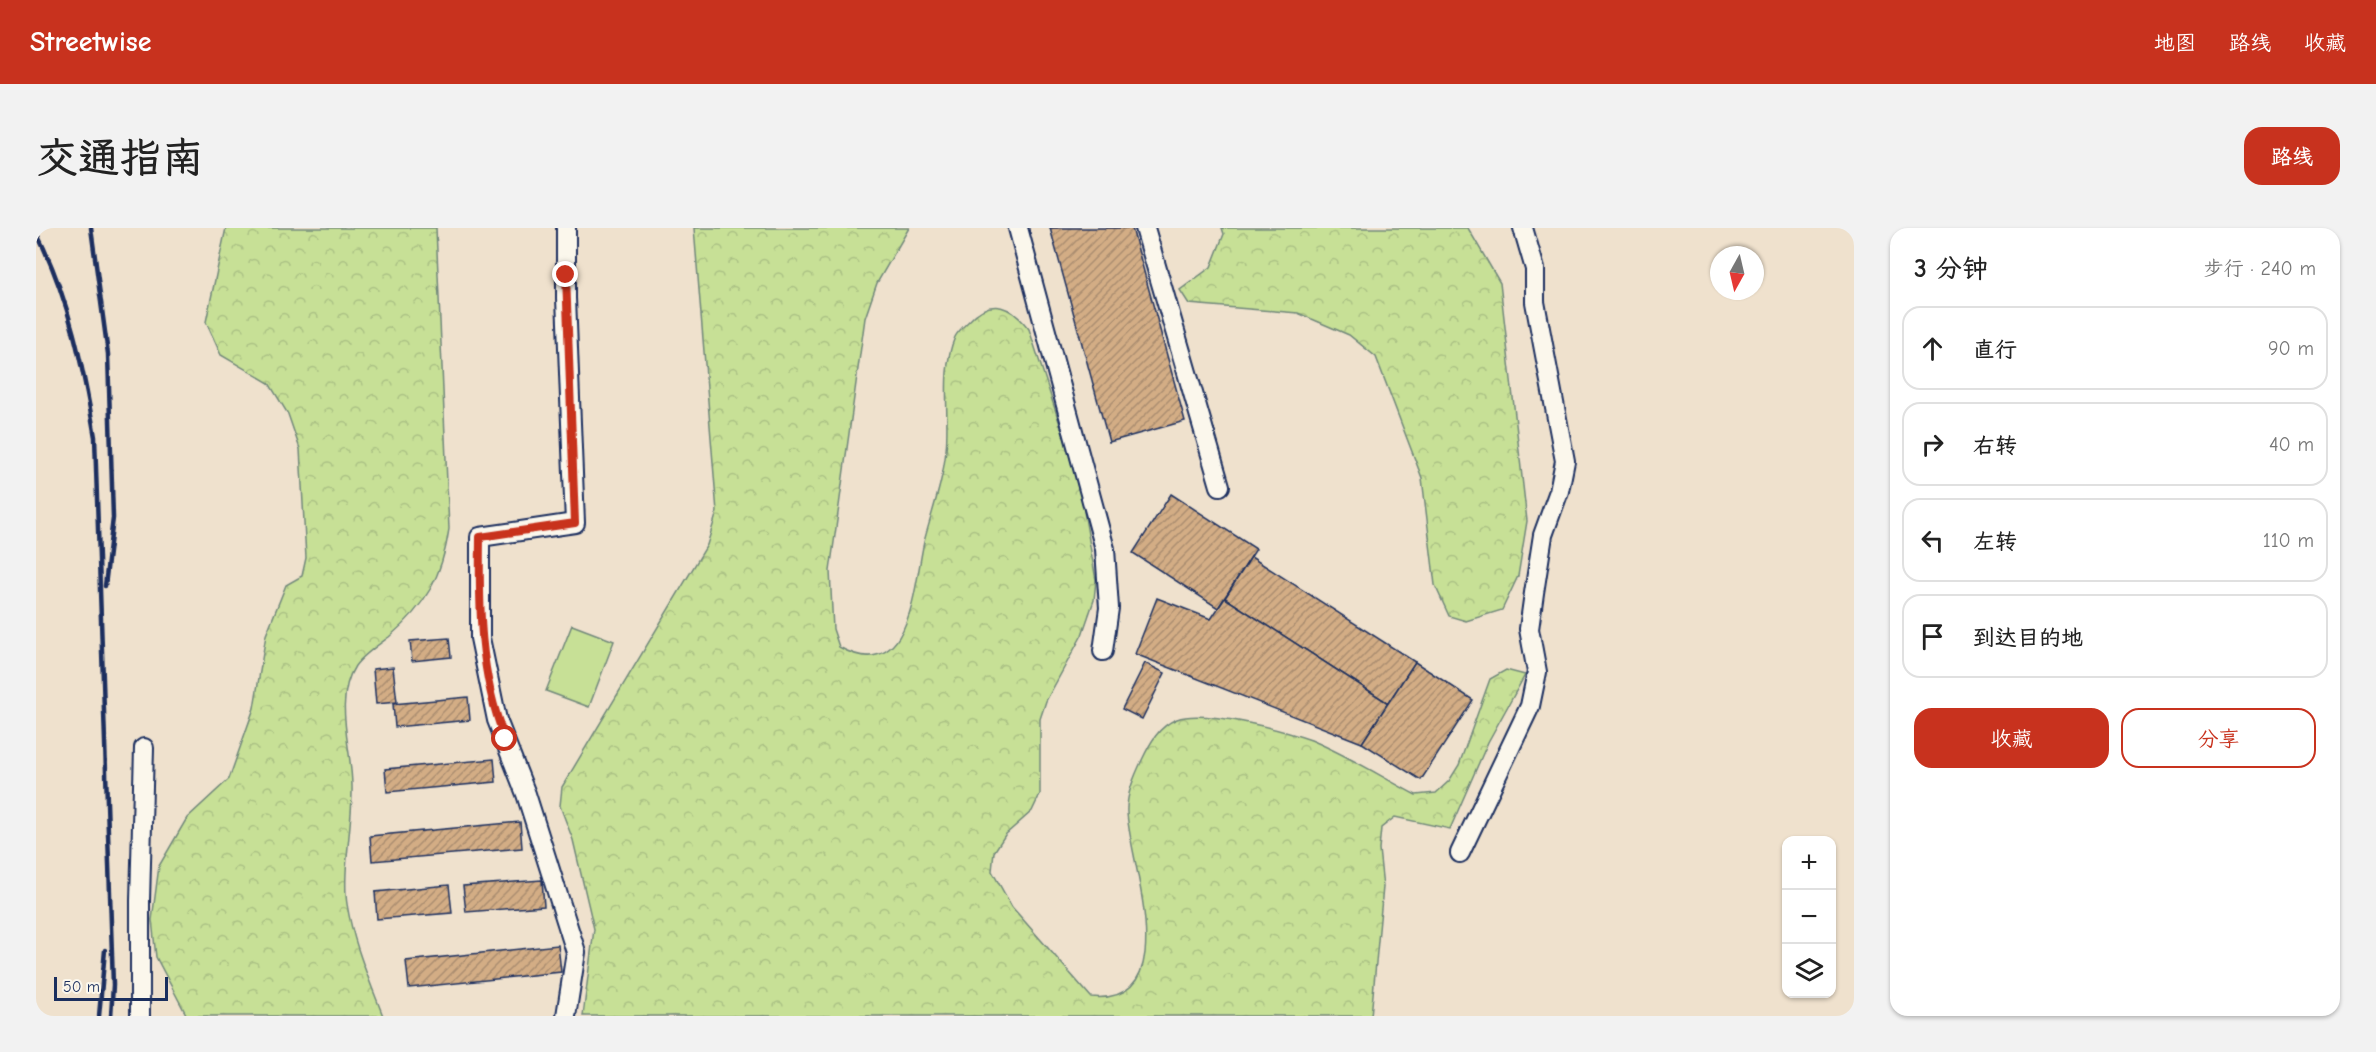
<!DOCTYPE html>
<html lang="zh">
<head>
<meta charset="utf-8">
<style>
	body { margin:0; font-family:"Comic Neue","LXGW WenKai TC",sans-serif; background:#f2f2f2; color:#222 }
	.controls { position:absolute; right:18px; bottom:18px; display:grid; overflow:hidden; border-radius:12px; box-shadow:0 2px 4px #0004 }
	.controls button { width:54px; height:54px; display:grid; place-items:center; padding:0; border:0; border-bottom:2px solid #e0e0e0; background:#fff; color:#222; font:30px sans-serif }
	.compass { position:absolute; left:1674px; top:18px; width:54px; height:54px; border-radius:50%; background:#fff; box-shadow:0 2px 4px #0004; rotate:188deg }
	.scale { position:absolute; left:18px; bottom:15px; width:114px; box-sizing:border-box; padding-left:6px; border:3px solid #1b2f5e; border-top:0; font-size:16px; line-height:21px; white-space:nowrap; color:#1b2f5e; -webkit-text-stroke:4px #fbf7ec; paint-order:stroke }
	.stop { position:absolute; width:18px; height:18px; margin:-14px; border:4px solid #c8321e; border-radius:50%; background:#fff }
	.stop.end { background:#c8321e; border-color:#fff; box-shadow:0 2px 6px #0008 }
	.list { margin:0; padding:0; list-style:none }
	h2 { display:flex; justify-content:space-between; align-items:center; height:78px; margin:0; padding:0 24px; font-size:26px }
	h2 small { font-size:20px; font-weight:400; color:#767676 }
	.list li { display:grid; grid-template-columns:39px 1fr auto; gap:18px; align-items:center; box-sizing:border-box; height:84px; margin:0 12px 12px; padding:0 12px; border:2px solid #e0e0e0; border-radius:18px }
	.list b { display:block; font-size:22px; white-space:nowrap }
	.list em { font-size:20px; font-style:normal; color:#767676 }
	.actions { display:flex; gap:12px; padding:18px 24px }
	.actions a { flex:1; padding:14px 0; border:2px solid #c8321e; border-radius:18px; text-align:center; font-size:21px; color:#c8321e }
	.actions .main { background:#c8321e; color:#fff }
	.icon { flex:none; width:33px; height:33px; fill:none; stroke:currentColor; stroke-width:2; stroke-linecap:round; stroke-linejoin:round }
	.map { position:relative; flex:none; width:1818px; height:788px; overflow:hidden; border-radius:18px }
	header { display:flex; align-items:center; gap:36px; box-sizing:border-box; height:84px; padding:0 30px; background:#c8321e; color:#fff }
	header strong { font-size:28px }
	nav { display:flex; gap:33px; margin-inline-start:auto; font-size:21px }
	.intro { display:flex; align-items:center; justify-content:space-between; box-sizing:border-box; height:144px; padding:0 36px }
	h1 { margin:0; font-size:42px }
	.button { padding:15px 27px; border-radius:18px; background:#c8321e; color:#fff; font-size:21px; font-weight:700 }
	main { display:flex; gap:36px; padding:0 36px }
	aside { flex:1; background:#fff; border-radius:18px; box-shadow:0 2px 4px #0004 }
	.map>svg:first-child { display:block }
	.forest { fill:url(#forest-crowns); stroke:#71887a; stroke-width:1.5 }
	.garden { fill:#c7e096; stroke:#71887a; stroke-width:1.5 }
	.building { fill:url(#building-hatch); stroke:#1b2f5e; stroke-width:1.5 }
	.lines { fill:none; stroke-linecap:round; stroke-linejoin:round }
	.street-casing { stroke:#1b2f5e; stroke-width:22 }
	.street { stroke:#fbf7ec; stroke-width:18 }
	.rail { stroke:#1b2f5e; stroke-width:4.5 }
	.route { stroke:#c8321e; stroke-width:8 }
</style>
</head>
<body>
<header>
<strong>Streetwise</strong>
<nav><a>地图</a><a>路线</a><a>收藏</a></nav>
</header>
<div class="intro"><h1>交通指南</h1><a class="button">路线</a></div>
<main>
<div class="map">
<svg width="1818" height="788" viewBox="0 0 1818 788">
	<defs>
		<pattern id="forest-crowns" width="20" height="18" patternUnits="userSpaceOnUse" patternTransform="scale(1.5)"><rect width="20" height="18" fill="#c7e096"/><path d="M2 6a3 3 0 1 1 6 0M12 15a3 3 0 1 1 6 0" fill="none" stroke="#aac084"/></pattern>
		<pattern id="building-hatch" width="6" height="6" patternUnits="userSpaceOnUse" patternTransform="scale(1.5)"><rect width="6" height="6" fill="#d3ad85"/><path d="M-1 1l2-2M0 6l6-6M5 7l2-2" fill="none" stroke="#aa8d70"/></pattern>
	</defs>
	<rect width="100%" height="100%" fill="#efe1cd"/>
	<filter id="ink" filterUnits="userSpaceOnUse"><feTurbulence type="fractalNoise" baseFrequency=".0167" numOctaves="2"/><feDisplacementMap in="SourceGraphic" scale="12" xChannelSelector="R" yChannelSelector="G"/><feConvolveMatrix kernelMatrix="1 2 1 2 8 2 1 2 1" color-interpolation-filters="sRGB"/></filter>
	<g filter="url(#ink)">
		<g class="forest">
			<path d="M190,0H400L413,301C406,349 390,377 353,409C342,417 327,427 319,438C297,472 316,521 316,558C317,593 306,644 311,676C317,715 333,751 347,788H151L120,729L116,692L123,638L151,590L193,551L218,480L230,407L250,357L266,348L270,330L264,221L252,186L233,155L185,127L170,94Z"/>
			<path d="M658,0H873L841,55L829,90L794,343L797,401L803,419C875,459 878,358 888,314C896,283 907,254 910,222C914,185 904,144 919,109C922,103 929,97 934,92C956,68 976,79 993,101L1043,255L1060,352L1058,372L1046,407L1010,473L1004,491V566L996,583L969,607L958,624L956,643L976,679L1055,769C1150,778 1093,633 1091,584C1090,567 1099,547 1106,532C1114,515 1123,498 1141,491C1168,481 1247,502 1275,512C1311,527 1346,549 1380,567L1400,565L1413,553L1423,537L1454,451L1470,442L1489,447L1452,514L1414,601L1359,589L1345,600L1343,621L1347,659L1335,788H547L558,701L537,612L524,578L526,559L671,317L681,284Z"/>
			<polygon points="1186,0 1432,0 1464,55 1491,293 1482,348 1466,382 1430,393 1413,388 1399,357 1386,250 1340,129 1313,107 1262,85 1153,76 1144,62 1175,39 1188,6"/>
		</g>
		<polygon class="garden" points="536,397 578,413 553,479 510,463"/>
		<g class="building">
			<polygon points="1014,0 1096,0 1149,193 1073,214"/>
			<polygon points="1135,266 1220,321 1182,380 1097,325"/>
			<polygon points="1215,329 1379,434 1352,475 1189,370"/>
			<polygon points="1121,370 1175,391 1189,370 1352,475 1326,515 1099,426"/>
			<polygon points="413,410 415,429 376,433 374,413"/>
			<polygon points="1379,434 1437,472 1385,552 1326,515"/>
			<polygon points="1109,435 1129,445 1106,491 1086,481"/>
			<polygon points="357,439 361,474 340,476 337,441"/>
			<polygon points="432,469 434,492 359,499 357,476"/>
			<polygon points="458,531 460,554 351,564 349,541"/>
			<polygon points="484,594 486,620 336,633 334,608"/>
			<polygon points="506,652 508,678 430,684 427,658"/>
			<polygon points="413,657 416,685 341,691 339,664"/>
			<polygon points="522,717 525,744 373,760 370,733"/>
		</g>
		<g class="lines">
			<g class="street-casing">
				<g id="street">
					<polyline points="982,0 1069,321 1073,380 1067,423"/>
					<polyline points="1109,0 1184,258"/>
					<polyline points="1424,625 1494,478 1501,444 1493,401 1498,365 1507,307 1523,263 1529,233 1499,74 1499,41 1487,0"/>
					<polyline points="104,788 104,673 108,520"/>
					<polyline points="530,788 540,724 490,566 461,492 444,410 444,309 539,295 530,70 530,0"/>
				</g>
			</g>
			<use href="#street" class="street"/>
			<g class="rail">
				<polyline points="55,0 72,126 77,290 69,358"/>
				<path d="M0,4C33,69 47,139 59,209L77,757L75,788"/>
				<polyline points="63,788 69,722"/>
			</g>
		</g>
	</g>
	<g class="lines" filter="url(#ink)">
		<path class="route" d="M469,511C443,445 443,378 444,309L539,295L530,47"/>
	</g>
</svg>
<div class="controls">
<button>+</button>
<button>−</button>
<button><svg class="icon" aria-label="layers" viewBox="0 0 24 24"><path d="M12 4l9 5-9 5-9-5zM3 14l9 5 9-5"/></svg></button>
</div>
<svg class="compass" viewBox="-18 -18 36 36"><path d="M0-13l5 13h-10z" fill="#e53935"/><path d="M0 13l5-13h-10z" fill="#767676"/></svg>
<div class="scale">50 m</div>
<div class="stop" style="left:469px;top:511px"></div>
<div class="stop end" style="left:530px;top:47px"></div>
</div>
<aside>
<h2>3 分钟<small>步行 · 240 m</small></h2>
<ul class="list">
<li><svg class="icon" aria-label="ahead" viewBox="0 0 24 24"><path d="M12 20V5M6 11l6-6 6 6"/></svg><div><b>直行</b></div><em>90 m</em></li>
<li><svg class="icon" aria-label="right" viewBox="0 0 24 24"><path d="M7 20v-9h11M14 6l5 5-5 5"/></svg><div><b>右转</b></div><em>40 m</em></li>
<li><svg class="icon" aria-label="left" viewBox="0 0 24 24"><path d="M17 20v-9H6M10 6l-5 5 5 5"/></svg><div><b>左转</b></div><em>110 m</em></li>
<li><svg class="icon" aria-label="arrive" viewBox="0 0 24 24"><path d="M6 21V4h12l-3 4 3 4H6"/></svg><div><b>到达目的地</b></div></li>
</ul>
<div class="actions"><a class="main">收藏</a><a>分享</a></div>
</aside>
</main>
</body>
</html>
